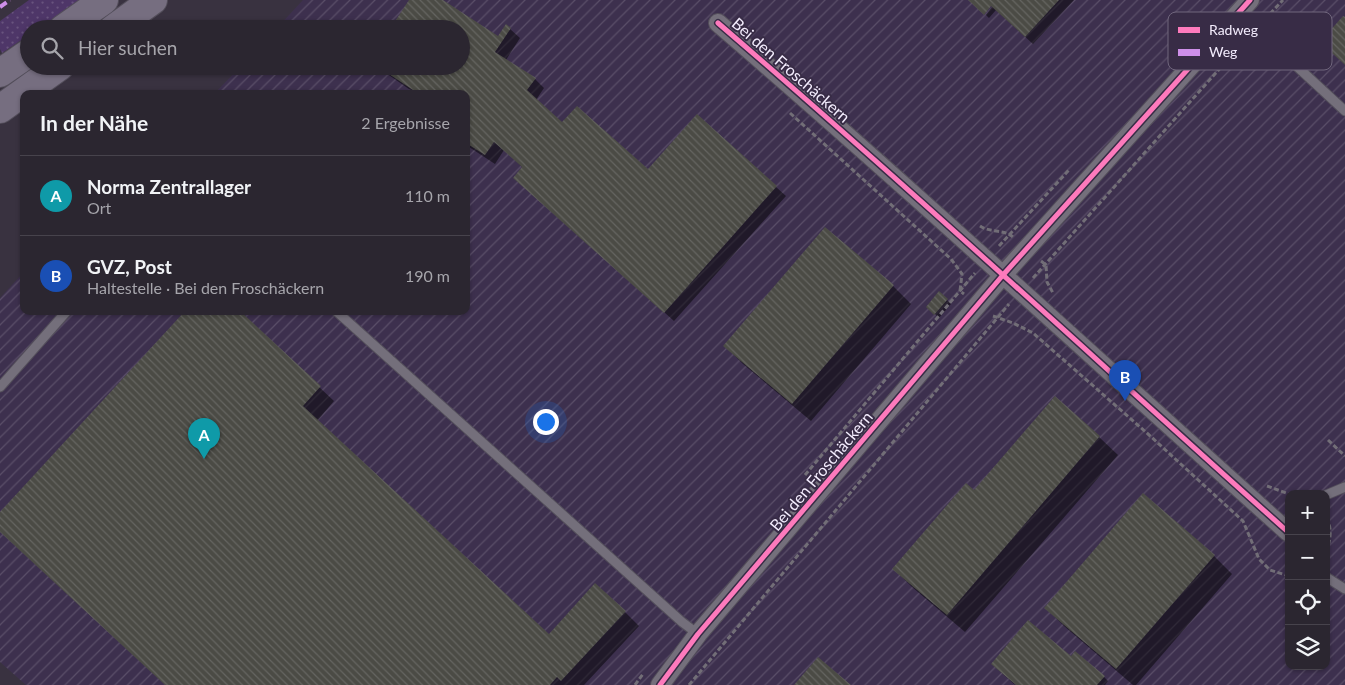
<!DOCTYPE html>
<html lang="de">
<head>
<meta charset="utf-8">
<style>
	body { margin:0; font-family:Lato,sans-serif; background:#37323c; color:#f1f3f6 }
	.controls { position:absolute; right:15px; bottom:15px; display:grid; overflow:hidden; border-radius:10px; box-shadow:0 1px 4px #0004 }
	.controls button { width:45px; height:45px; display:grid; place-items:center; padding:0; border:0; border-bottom:1px solid #47434c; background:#2b2630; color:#f1f3f6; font:25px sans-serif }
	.you { position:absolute; left:545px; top:421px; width:18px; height:18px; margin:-12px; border:4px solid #fff; border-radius:50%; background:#1a73e8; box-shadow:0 0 0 8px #1a73e833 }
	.badge { display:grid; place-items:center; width:32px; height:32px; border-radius:50%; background:#1a73e8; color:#fff; font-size:16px; font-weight:700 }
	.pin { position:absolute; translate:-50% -41px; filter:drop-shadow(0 1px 2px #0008) }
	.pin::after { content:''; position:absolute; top:26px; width:18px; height:15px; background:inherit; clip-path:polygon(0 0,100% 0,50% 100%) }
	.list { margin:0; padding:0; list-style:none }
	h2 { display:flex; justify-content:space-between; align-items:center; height:65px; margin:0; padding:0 20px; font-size:21px }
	h2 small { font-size:16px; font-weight:400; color:#a6a5ab }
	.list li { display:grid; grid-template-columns:32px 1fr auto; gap:15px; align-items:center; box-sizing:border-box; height:80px; padding:0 20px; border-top:1px solid #47434c }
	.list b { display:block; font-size:19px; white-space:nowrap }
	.list p { margin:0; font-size:16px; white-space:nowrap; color:#a6a5ab }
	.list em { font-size:16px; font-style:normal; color:#a6a5ab }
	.icon { flex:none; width:28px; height:28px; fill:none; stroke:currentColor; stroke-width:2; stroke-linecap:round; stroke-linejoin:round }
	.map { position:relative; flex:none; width:1345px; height:685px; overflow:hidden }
	.search { position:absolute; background:#2b2630; box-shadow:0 1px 4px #0004; left:20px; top:20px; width:450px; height:55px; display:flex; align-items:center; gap:12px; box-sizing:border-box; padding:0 18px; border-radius:28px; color:#a6a5ab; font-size:19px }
	.panel { position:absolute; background:#2b2630; box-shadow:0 1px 4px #0004; left:20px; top:90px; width:450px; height:225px; border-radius:10px }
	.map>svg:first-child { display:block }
	.industrial { fill:url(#industrial-furrows); fill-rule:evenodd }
	.grass { fill:url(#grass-dots) }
	.shadow { fill:#0007 }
	.building { fill:url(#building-back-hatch) }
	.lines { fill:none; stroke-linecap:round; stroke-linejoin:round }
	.service-casing { stroke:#534e5a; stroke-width:11 }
	.minor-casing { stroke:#534e5a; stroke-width:20 }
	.trunk-casing { stroke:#534e5a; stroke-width:30 }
	.path { stroke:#726e77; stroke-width:3; stroke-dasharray:5 2.5; stroke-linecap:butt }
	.service { stroke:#746f7b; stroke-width:9 }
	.minor { stroke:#746f7b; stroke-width:18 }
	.trunk { stroke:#766e80; stroke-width:28 }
	.quiet { stroke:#ce8fe9; stroke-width:4; stroke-dasharray:8 4; stroke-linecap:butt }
	.cycleway-casing { stroke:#382c46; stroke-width:8 }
	.cycleway { stroke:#fd7abc; stroke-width:5 }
	.labels { text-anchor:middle; stroke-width:4; stroke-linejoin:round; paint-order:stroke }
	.street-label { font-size:16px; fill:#f3ecfd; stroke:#382c46 }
	.key { fill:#382c46; stroke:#70667d; stroke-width:1 }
	.key-label { font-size:14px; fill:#f3ecfd }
</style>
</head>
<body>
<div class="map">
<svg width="1345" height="685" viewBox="0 0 1345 685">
	<defs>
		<pattern id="industrial-furrows" width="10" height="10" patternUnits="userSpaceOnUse" patternTransform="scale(1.25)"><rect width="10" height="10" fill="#3d304e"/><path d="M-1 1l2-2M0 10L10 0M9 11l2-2" fill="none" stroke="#5a4e68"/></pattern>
		<pattern id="grass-dots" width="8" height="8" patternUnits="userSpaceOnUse" patternTransform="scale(1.25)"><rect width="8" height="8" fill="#4e3668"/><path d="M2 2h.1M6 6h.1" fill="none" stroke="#68537e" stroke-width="1.8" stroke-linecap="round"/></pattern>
		<pattern id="building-back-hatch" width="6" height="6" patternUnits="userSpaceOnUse" patternTransform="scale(1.25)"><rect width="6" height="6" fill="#4b4b45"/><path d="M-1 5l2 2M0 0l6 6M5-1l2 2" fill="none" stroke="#656561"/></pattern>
	</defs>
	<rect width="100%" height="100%" fill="#393240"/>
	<path class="industrial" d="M303,0H1345V685H26L0,662V298L24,272V311H466V94H214L241,66H461V29H276ZM1289,494H1326V666H1289Z"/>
	<polygon class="grass" points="29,0 80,0 38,29 29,29 29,35 2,53 0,49 0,21"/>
	<g class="shadow">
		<polygon points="410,0 440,0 498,37 510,29 520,38 506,60 535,79 544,88 536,100 562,124 648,171 776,187 786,196 674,321 524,187 523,168 504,150 495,164 466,145 466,94 416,94 376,66 461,66 461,29"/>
		<polygon points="970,0 1074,0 1033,44 996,10 989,18 986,15 992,7 991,5"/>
		<polygon points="893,286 911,304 811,421 743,364 725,346"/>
		<polygon points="947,300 951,304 939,318 932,311"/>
		<polygon points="238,311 334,401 317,421 549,635 625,612 639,626 584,685 166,685 0,531 0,514"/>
		<polygon points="1099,437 1118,455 965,632 912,587 894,569 974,492"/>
		<polygon points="1214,556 1232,574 1136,685 1133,685 1064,626 1046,608"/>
		<polygon points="1075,661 1104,677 1108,681 1105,685 1015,685 992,664"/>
	</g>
	<g class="building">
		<polygon points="409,0 443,0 498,36 506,24 511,28 495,52 536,78 527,90 562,122 577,106 648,169 697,114 777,186 664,313 513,178 522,167 494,142 485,155 466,143 466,94 419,94 377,66 461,66 461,29 390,29"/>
		<polygon points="968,0 1059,0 1025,37 991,6 984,15"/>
		<polygon points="1343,16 1345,17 1345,65 1320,42"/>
		<polygon points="825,227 894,285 792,404 723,346"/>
		<polygon points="939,291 948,299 934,315 926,307"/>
		<polygon points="185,311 240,311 321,386 303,406 549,634 595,583 626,611 561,681 557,677 550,685 165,685 0,532 0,512"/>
		<polygon points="1055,396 1100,436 947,615 892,569 966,483 974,490"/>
		<polygon points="1143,493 1215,555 1116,669 1044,608"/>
		<polygon points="1028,620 1071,656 1075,651 1105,676 1097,685 1016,685 991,664"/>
		<polygon points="818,657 851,685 794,685"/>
	</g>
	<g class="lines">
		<g class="service-casing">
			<g id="service">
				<polyline points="1238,12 1345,111"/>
				<polyline points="336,311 682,622 698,634"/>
				<polyline points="0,387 67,311"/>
				<polyline points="1326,495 1345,487"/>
				<polyline points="1326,577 1345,589"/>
			</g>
		</g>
		<g class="minor-casing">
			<g id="minor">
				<path d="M718,23C911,189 1098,362 1288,532"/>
				<polyline points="660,685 698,634 1003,275 1250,0"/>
			</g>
		</g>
		<g class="trunk-casing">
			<g id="trunk">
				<polyline points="63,29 104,0"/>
				<polyline points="113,29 153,0"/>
				<polyline points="0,73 29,53"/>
				<polyline points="0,109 60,66"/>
			</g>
		</g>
		<g class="path">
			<polyline points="1265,19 1283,0"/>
			<polyline points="790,113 951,259 962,274 960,291 964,294"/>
			<path d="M980,226C990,233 1004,229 1013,237"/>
			<polyline points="999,246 1069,170"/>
			<polyline points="1041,261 1046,265 1047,282 1053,293"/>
			<polyline points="1033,278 1247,38"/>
			<polyline points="993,316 1013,323 1033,333 1148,434 1243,521 1259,559 1270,570 1289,576"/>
			<polyline points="1328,440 1345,456"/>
			<polyline points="805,475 975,273"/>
			<polyline points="1267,486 1289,494"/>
			<path d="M1326,518C1333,528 1330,542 1326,552"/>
			<polyline points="635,685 643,674"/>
			<polyline points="689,685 1009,304"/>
		</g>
		<use href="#service" class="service"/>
		<use href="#minor" class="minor"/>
		<use href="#trunk" class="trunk"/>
		<polyline class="quiet" points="0,7 10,0"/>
		<g class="cycleway-casing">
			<g id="cycleway">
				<path d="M718,23C911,189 1098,362 1288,532"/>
				<polyline points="660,685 698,634 1003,275 1250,0"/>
			</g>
		</g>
		<use href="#cycleway" class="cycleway"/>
	</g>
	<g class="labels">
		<g class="street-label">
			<text transform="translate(791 70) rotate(41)" y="6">Bei den Froschäckern</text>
			<text transform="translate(821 471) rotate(-50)" y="6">Bei den Froschäckern</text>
		</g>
	</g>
	<rect x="1168" y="12" width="164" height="58" rx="8" class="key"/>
	<rect x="1178" y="27" width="22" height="6" fill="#fd7abc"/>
	<rect x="1178" y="49" width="22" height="7" fill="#ce8fe9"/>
	<g class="key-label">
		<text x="1209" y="35">Radweg</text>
		<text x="1209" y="57">Weg</text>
	</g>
</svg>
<div class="controls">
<button>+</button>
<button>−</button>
<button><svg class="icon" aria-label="locate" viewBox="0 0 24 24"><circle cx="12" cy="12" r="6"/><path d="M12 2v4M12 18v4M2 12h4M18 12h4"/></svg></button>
<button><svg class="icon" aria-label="layers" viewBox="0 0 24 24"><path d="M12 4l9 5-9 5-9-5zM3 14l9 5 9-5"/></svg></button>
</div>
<div class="you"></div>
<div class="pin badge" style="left:204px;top:459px;background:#0f9aa8">A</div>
<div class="pin badge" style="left:1125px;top:401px;background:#1a4fb4">B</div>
<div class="search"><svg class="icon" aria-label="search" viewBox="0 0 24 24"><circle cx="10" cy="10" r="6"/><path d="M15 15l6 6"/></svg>Hier suchen</div>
<section class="panel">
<h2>In der Nähe<small>2 Ergebnisse</small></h2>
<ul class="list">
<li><span class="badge" style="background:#0f9aa8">A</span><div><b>Norma Zentrallager</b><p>Ort</p></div><em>110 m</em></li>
<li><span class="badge" style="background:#1a4fb4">B</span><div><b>GVZ, Post</b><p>Haltestelle · Bei den Froschäckern</p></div><em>190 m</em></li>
</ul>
</section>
</div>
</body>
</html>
